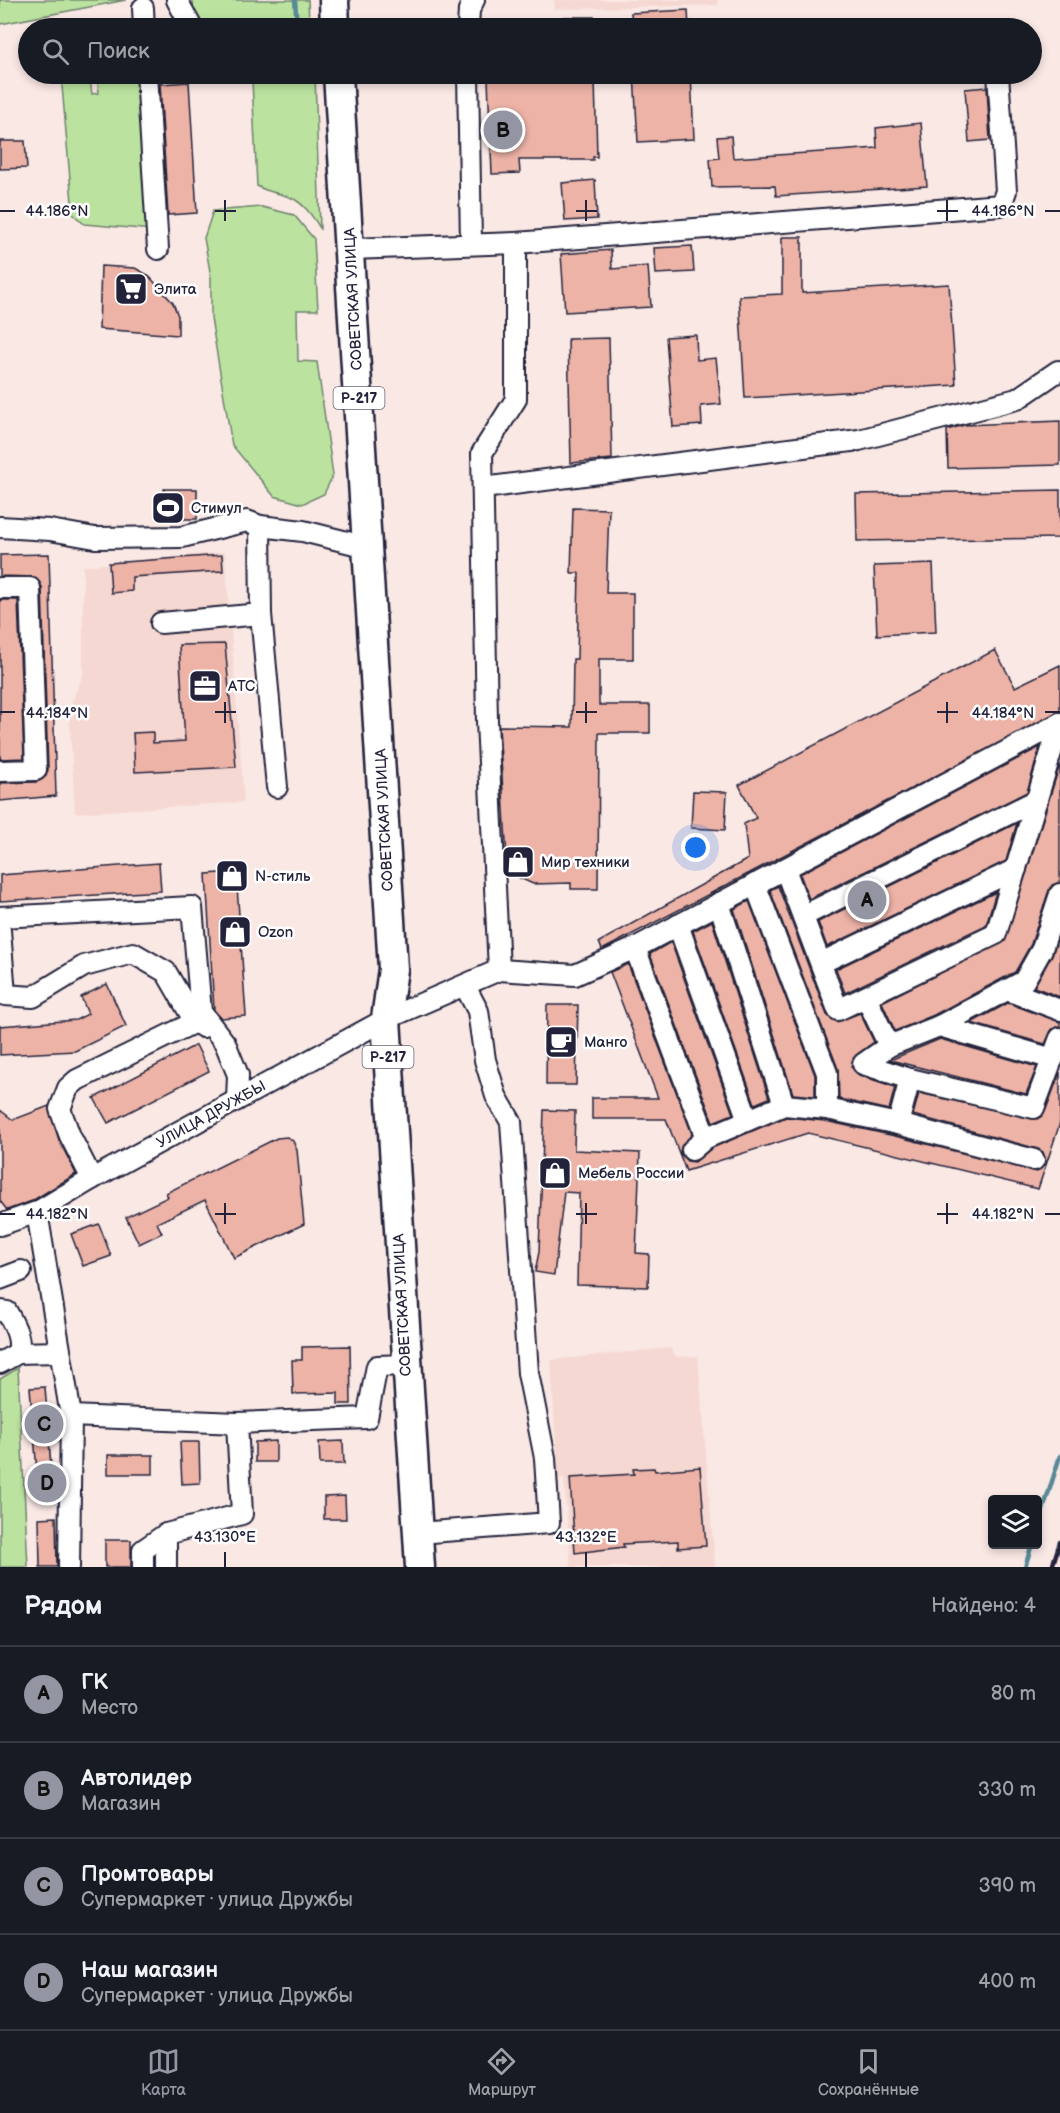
<!DOCTYPE html>
<html lang="ru">
<head>
<meta charset="utf-8">
<style>
	body { margin:0; font-family:"Balsamiq Sans",sans-serif; background:#242831; color:#f1f3f6 }
	.controls { position:absolute; right:18px; bottom:18px; display:grid; overflow:hidden; border-radius:6px; box-shadow:0 3px 9px #0003 }
	.controls button { width:54px; height:54px; display:grid; place-items:center; padding:0; border:0; border-bottom:2px solid #363941; background:#171b24; color:#f1f3f6; font:30px sans-serif }
	.you { position:absolute; left:696px; top:848px; width:21px; height:21px; margin:-15px; border:4px solid #fff; border-radius:50%; background:#1a73e8; box-shadow:0 0 0 9px #1a73e833 }
	.badge { display:grid; place-items:center; width:39px; height:39px; border-radius:50%; background:#9495a2; color:#111; font-size:20px; font-weight:700 }
	.pin { position:absolute; translate:-50% -50%; border:3px solid #fff; box-shadow:0 2px 6px #0006 }
	.list { margin:0; padding:0; list-style:none }
	h2 { display:flex; justify-content:space-between; align-items:center; height:78px; margin:0; padding:0 24px; font-size:26px }
	h2 small { font-size:20px; font-weight:400; color:#9ea1a6 }
	.list li { display:grid; grid-template-columns:39px 1fr auto; gap:18px; align-items:center; box-sizing:border-box; height:96px; padding:0 24px; border-top:2px solid #363941 }
	.list b { display:block; font-size:22px; white-space:nowrap }
	.list p { margin:0; font-size:20px; white-space:nowrap; color:#9ea1a6 }
	.list em { font-size:20px; font-style:normal; color:#9ea1a6 }
	.icon { flex:none; width:33px; height:33px; fill:none; stroke:currentColor; stroke-width:2; stroke-linecap:round; stroke-linejoin:round }
	.map { position:relative; flex:none; width:1060px; height:1567px; overflow:hidden }
	.search { position:absolute; background:#171b24; box-shadow:0 3px 9px #0003; left:18px; right:18px; top:18px; height:66px; display:flex; align-items:center; gap:15px; box-sizing:border-box; padding:0 21px; border-radius:33px; color:#9ea1a6; font-size:22px }
	.sheet { height:462px; background:#171b24 }
	nav { display:flex; justify-content:space-around; align-items:center; box-sizing:border-box; height:84px; border-top:2px solid #363941; background:#171b24; font-size:16px; color:#9ea1a6 }
	nav a { display:grid; justify-items:center; gap:3px }
	nav .on { color:#9495a2 }
	.map>svg:first-child { display:block }
	.built { fill:#f6d8d2 }
	.green { fill:#bbe39f; stroke:#6e826d; stroke-width:1.5 }
	.lines { fill:none; stroke-linecap:round; stroke-linejoin:round }
	.stream { stroke:#588996; stroke-width:4.5 }
	.building { fill:#edb3a7; stroke:#22223b; stroke-width:1.5 }
	.minor-casing { stroke:#22223b; stroke-width:24 }
	.highway-casing { stroke:#22223b; stroke-width:33 }
	.minor { stroke:#fff; stroke-width:20 }
	.highway { stroke:#fff; stroke-width:28 }
	.rail { stroke:#22223b; stroke-width:4.5 }
	.ticks { fill:none; stroke:#22223b; stroke-width:2 }
	.labels { text-anchor:middle; stroke-width:5; stroke-linejoin:round; paint-order:stroke }
	.shield { fill:#fff; stroke:#646476; stroke-width:1.5 }
	.shield-label { font-size:14px; font-weight:bold; fill:#22223b }
	.poi-label { font-size:15px; fill:#22223b; stroke:#fff; text-anchor:start }
	.street-label { font-size:15px; fill:#22223b; stroke:#fff }
	.ticks-label { font-size:15px; text-anchor:middle; fill:#22223b; stroke:#fff; stroke-width:5; stroke-linejoin:round; paint-order:stroke }
</style>
</head>
<body>
<div class="map">
<svg width="1060" height="1567" viewBox="0 0 1060 1567">
	<rect width="100%" height="100%" fill="#fae8e5"/>
	<filter id="ink" filterUnits="userSpaceOnUse"><feTurbulence type="fractalNoise" baseFrequency=".0167" numOctaves="2"/><feDisplacementMap in="SourceGraphic" scale="12" xChannelSelector="R" yChannelSelector="G"/><feConvolveMatrix kernelMatrix="1 2 1 2 8 2 1 2 1" color-interpolation-filters="sRGB"/></filter>
	<g filter="url(#ink)">
		<g class="built">
			<polygon points="554,0 718,0 718,5 555,9"/>
			<polygon points="225,552 244,802 75,813 69,709 83,675 83,566"/>
			<polygon points="670,1348 677,1357 698,1356 715,1567 571,1567 564,1478 558,1479 551,1360"/>
		</g>
		<g class="green">
			<polygon points="0,0 126,0 0,24"/>
			<polygon points="193,0 308,0 309,21 300,28 198,28 194,21"/>
			<polygon points="61,74 89,74 92,94 99,93 97,74 143,74 153,230 84,224 73,214"/>
			<path d="M264,74H315L320,228C313,217 306,206 294,199C282,193 269,193 257,186L252,80Z"/>
			<polygon points="262,207 294,215 314,239 318,310 297,310 298,361 317,362 333,475 324,494 302,504 274,496 232,445 211,318 211,277 204,238 213,211"/>
			<polygon points="18,1368 28,1567 0,1567 0,1379"/>
		</g>
		<g class="lines">
			<g class="stream">
				<polyline points="295,0 297,26"/>
				<polyline points="1038,1526 1060,1456"/>
				<polyline points="1025,1567 1032,1544"/>
			</g>
		</g>
		<g class="building">
			<polygon points="688,10 689,28 632,28 631,13"/>
			<rect x="563" y="17" width="31" height="11"/>
			<polygon points="634,74 691,74 694,139 638,142"/>
			<polygon points="595,79 597,157 593,157 593,160 519,160 520,173 492,174 488,80 566,81"/>
			<polygon points="189,82 197,213 168,215 160,84"/>
			<polygon points="987,87 990,140 969,142 965,89"/>
			<polygon points="921,123 927,186 776,196 775,186 712,187 710,159 719,158 717,137 731,136 733,158 837,151 877,148 876,128"/>
			<polygon points="0,141 25,141 27,168 0,169"/>
			<polygon points="595,180 597,219 565,221 562,183"/>
			<polygon points="782,237 802,237 802,293 949,284 956,385 745,398 739,296 782,294"/>
			<polygon points="692,246 694,272 656,274 654,248"/>
			<polygon points="611,250 612,269 648,266 651,307 565,312 561,254"/>
			<polygon points="101,266 135,268 148,275 173,303 178,316 178,335 99,329"/>
			<polygon points="696,335 697,360 716,358 721,404 701,406 702,425 673,427 666,337"/>
			<polygon points="609,338 612,459 571,463 568,339"/>
			<polygon points="1060,421 1060,465 948,468 947,430 964,425"/>
			<polygon points="164,489 197,489 197,519 166,519"/>
			<polygon points="1060,490 1060,538 857,541 856,494"/>
			<polygon points="573,508 609,509 606,593 633,593 633,659 599,659 599,705 650,705 650,733 599,733 598,889 571,889 571,883 533,884 515,876 507,859 499,726 572,727 573,659 577,659 579,573 571,573"/>
			<polygon points="49,554 56,796 0,801 0,783 37,782 46,776 48,770 42,587 35,577 0,576 0,555"/>
			<polygon points="222,555 223,571 132,577 132,591 111,593 109,563"/>
			<polygon points="933,564 936,632 877,635 874,566"/>
			<polygon points="0,600 18,600 24,758 0,759"/>
			<polygon points="225,644 236,767 135,772 133,733 153,732 153,743 185,741 179,645"/>
			<polygon points="995,650 1015,687 1060,665 1060,711 602,950 599,942 748,859 744,824 756,818 739,785"/>
			<polygon points="1040,747 1027,792 809,899 800,874"/>
			<polygon points="1060,764 1060,882 1052,885 1049,890 1031,944 1015,972 934,1015 895,1031 882,1002 1005,941"/>
			<polygon points="693,791 727,792 725,830 691,828"/>
			<polygon points="1017,823 1006,861 827,947 818,922"/>
			<polygon points="159,863 161,891 0,901 0,875"/>
			<polygon points="236,872 246,1016 221,1018 214,1010 206,874"/>
			<polygon points="778,886 827,1015 837,1022 860,1013 874,1042 856,1055 851,1066 859,1075 895,1087 889,1110 839,1099 838,1069 770,890"/>
			<polygon points="996,892 986,925 845,993 836,969"/>
			<polygon points="749,901 815,1075 815,1096 793,1094 734,909"/>
			<polygon points="712,921 769,1098 755,1104 693,931"/>
			<polygon points="1060,933 1060,997 1034,987 1052,955"/>
			<polygon points="671,942 733,1114 713,1122 650,954"/>
			<polygon points="628,964 692,1134 681,1147 680,1153 687,1161 695,1162 712,1148 786,1117 825,1121 895,1136 1037,1172 1046,1162 1043,1152 1038,1149 913,1115 919,1093 1037,1119 1045,1112 1060,1072 1060,1123 1038,1189 808,1133 686,1171 666,1119 592,1119 592,1098 658,1098 610,972"/>
			<polygon points="107,984 126,1026 75,1051 0,1055 0,1026 76,1020 88,1014 81,997"/>
			<polygon points="1008,1003 1060,1022 1060,1026 1052,1029 1045,1044 971,1023"/>
			<polygon points="547,1005 578,1005 576,1085 546,1085"/>
			<polygon points="940,1039 1037,1067 1026,1094 890,1060"/>
			<polygon points="196,1045 209,1071 108,1123 94,1098"/>
			<polygon points="49,1106 59,1140 76,1174 32,1201 7,1210 0,1201 0,1110 13,1120"/>
			<polygon points="544,1110 575,1111 574,1150 640,1153 636,1253 649,1254 648,1287 577,1285 579,1193 564,1192 554,1275 535,1272 539,1252"/>
			<polygon points="287,1137 293,1141 297,1150 304,1224 234,1258 205,1200 157,1223 162,1233 139,1244 126,1217 168,1197 166,1193 277,1138"/>
			<polygon points="99,1224 111,1256 83,1266 71,1234"/>
			<polygon points="350,1346 351,1404 338,1404 338,1393 293,1394 292,1360 302,1360 302,1347"/>
			<polygon points="45,1387 53,1494 39,1495 30,1388"/>
			<polygon points="276,1441 276,1462 255,1462 255,1442"/>
			<polygon points="343,1441 344,1464 320,1464 319,1442"/>
			<polygon points="180,1442 199,1442 200,1483 182,1484"/>
			<rect x="108" y="1455" width="45" height="19"/>
			<polygon points="700,1467 706,1546 678,1548 678,1541 623,1544 624,1547 575,1553 570,1478 634,1474 633,1469 654,1468 655,1471"/>
			<polygon points="345,1496 346,1519 324,1519 324,1497"/>
			<polygon points="56,1517 57,1567 40,1567 39,1518"/>
			<rect x="105" y="1540" width="26" height="27"/>
		</g>
		<g class="lines">
			<g class="minor-casing">
				<g id="minor">
					<polyline points="177,0 192,28"/>
					<polyline points="143,8 144,28"/>
					<polyline points="468,28 469,10 474,0"/>
					<polyline points="147,74 158,249"/>
					<polyline points="468,74 471,243"/>
					<polyline points="516,243 1001,205 1006,191 998,74"/>
					<polyline points="483,488 859,440 1017,399 1058,371"/>
					<polyline points="260,526 261,614 277,787"/>
					<polyline points="0,527 50,530 95,538 182,537 247,521 260,526 303,531 367,547"/>
					<polyline points="0,588 30,588 36,770 0,771"/>
					<polyline points="161,623 261,614"/>
					<polyline points="785,869 838,1010 996,934 1060,723"/>
					<polyline points="755,884 827,1073 827,1109"/>
					<polyline points="1060,894 1042,949 1024,981 939,1026 889,1046 863,1064 910,1079 1034,1108 1060,1038"/>
					<polyline points="719,903 784,1105"/>
					<polyline points="803,916 1037,800"/>
					<polyline points="0,917 192,907 201,1012 225,1043 238,1075 237,1100"/>
					<polyline points="678,925 748,1120"/>
					<polyline points="0,930 5,995 33,997 84,966 133,953 166,972 195,1022 203,1027"/>
					<polyline points="635,948 706,1138"/>
					<polyline points="821,963 1016,869"/>
					<polyline points="499,970 575,975 635,948 1060,723"/>
					<polyline points="1007,990 1060,1010"/>
					<polyline points="866,997 889,1046"/>
					<polyline points="939,1026 1053,1059"/>
					<polyline points="898,1124 910,1079"/>
					<polyline points="692,1150 706,1138 784,1105 827,1109 898,1124 1034,1160"/>
					<polyline points="92,1179 70,1136 60,1109 68,1088 77,1080 195,1022"/>
					<polyline points="37,1212 71,1416 69,1567"/>
					<polyline points="0,1225 37,1212 92,1179 386,1019 499,970 487,721 482,453 516,399 516,243 351,249"/>
					<polyline points="0,1279 21,1271"/>
					<path d="M0,1311L7,1312C14,1325 22,1338 18,1353"/>
					<polyline points="0,1363 18,1353 59,1352"/>
					<polyline points="71,1416 237,1423 367,1418 377,1366 406,1365"/>
					<polyline points="418,1533 549,1523 545,1458 528,1373 511,1122 496,1096 485,1060 478,1011 465,986"/>
					<polyline points="143,1567 143,1550 166,1534"/>
					<polyline points="166,1567 166,1534 242,1514 237,1423"/>
				</g>
			</g>
			<g class="highway-casing">
				<g id="highway">
					<polyline points="334,0 335,28"/>
					<polyline points="338,74 393,969 386,1019 420,1567"/>
				</g>
			</g>
			<use href="#minor" class="minor"/>
			<use href="#highway" class="highway"/>
			<polyline class="rail" points="1052,1567 1060,1542"/>
		</g>
	</g>
	<path class="ticks" d="M225,200V221M586,200V221M947,200V221M0,211H15M215,211H236M576,211H597M937,211H958M1045,211H1060M225,702V723M586,702V723M947,702V723M0,712H15M215,712H236M576,712H597M937,712H958M1045,712H1060M225,1203V1224M586,1203V1224M947,1203V1224M0,1214H15M215,1214H236M576,1214H597M937,1214H958M1045,1214H1060M225,1552V1567M586,1552V1567"/>
	<defs>
		<g id="supermarket-square" transform="scale(1.725)"><rect x="-9" y="-9" width="18" height="18" rx="4" fill="#22223b" stroke="#fff"/><path d="M-6-5.5h2.5l.6 2H6L4.5 2H-2.5L-4.4-4H-6ZM-1.5 3.2a1.3 1.3 0 1 0 .1 0ZM3 3.2a1.3 1.3 0 1 0 .1 0Z" fill="#fff"/></g>
		<g id="stadium-square" transform="scale(1.725)"><rect x="-9" y="-9" width="18" height="18" rx="4" fill="#22223b" stroke="#fff"/><path d="M0-5a6.5 5 0 1 0 0 10a6.5 5 0 1 0 0-10ZM-3.5-1.8h7v3.6h-7Z" fill="#fff"/></g>
		<g id="office-square" transform="scale(1.725)"><rect x="-9" y="-9" width="18" height="18" rx="4" fill="#22223b" stroke="#fff"/><path d="M-6-3h4V-5.5h4V-3h4V5H-6ZM-1-4.5V-3h2v-1.5ZM-6 0V1H6V0Z" fill="#fff"/></g>
		<g id="shop-square" transform="scale(1.725)"><rect x="-9" y="-9" width="18" height="18" rx="4" fill="#22223b" stroke="#fff"/><path d="M-5-2.5h2.3a2.7 3.5 0 0 1 5.4 0H5L5.5 6h-11ZM-1.5-2.5h3a1.5 2.3 0 0 0-3 0Z" fill="#fff"/></g>
		<g id="cafe-square" transform="scale(1.725)"><rect x="-9" y="-9" width="18" height="18" rx="4" fill="#22223b" stroke="#fff"/><path d="M-5.5-4.5H6V0H3Q3 3.5 0 3.5H-2.5Q-5.5 3.5-5.5 0ZM3-3.2v2h1.7v-2ZM-6 4.5H4V6H-6Z" fill="#fff"/></g>
	</defs>
	<g fill-rule="evenodd">
		<use href="#supermarket-square" x="131" y="289"/>
		<use href="#stadium-square" x="168" y="508"/>
		<use href="#office-square" x="205" y="686"/>
		<use href="#shop-square" x="518" y="862"/>
		<use href="#shop-square" x="232" y="876"/>
		<use href="#shop-square" x="235" y="932"/>
		<use href="#cafe-square" x="561" y="1042"/>
		<use href="#shop-square" x="555" y="1173"/>
	</g>
	<g class="labels">
		<g class="shield">
			<rect x="333.5" y="387" width="51" height="22" rx="4.5"/>
			<rect x="362.5" y="1046" width="51" height="22" rx="4.5"/>
		</g>
		<g class="shield-label">
			<text x="359" y="403">Р-217</text>
			<text x="388" y="1062">Р-217</text>
		</g>
		<g class="poi-label">
			<text x="154" y="294">Элита</text>
			<text x="191" y="513">Стимул</text>
			<text x="228" y="691">АТС</text>
			<text x="541" y="867">Мир техники</text>
			<text x="255" y="881">N-стиль</text>
			<text x="258" y="937">Ozon</text>
			<text x="584" y="1047">Манго</text>
			<text x="578" y="1178">Мебель России</text>
		</g>
		<g class="street-label">
			<text transform="translate(353 299) rotate(-93)" y="5">СОВЕТСКАЯ УЛИЦА</text>
			<text transform="translate(384 820) rotate(-93)" y="5">СОВЕТСКАЯ УЛИЦА</text>
			<text transform="translate(211 1114) rotate(-29)" y="5">УЛИЦА ДРУЖБЫ</text>
			<text transform="translate(402 1305) rotate(-93)" y="5">СОВЕТСКАЯ УЛИЦА</text>
		</g>
	</g>
	<g class="ticks-label">
		<text x="57" y="216">44.186°N</text>
		<text x="1003" y="216">44.186°N</text>
		<text x="57" y="718">44.184°N</text>
		<text x="1003" y="718">44.184°N</text>
		<text x="57" y="1219">44.182°N</text>
		<text x="1003" y="1219">44.182°N</text>
		<text x="225" y="1542">43.130°E</text>
		<text x="586" y="1542">43.132°E</text>
	</g>
</svg>
<div class="controls">
<button><svg class="icon" aria-label="layers" viewBox="0 0 24 24"><path d="M12 4l9 5-9 5-9-5zM3 14l9 5 9-5"/></svg></button>
</div>
<div class="you"></div>
<div class="pin badge" style="left:867px;top:900px">A</div>
<div class="pin badge" style="left:503px;top:130px">B</div>
<div class="pin badge" style="left:44px;top:1424px">C</div>
<div class="pin badge" style="left:47px;top:1483px">D</div>
<div class="search"><svg class="icon" aria-label="search" viewBox="0 0 24 24"><circle cx="10" cy="10" r="6"/><path d="M15 15l6 6"/></svg>Поиск</div>
</div>
<section class="sheet">
<h2>Рядом<small>Найдено: 4</small></h2>
<ul class="list">
<li><span class="badge">A</span><div><b>ГК</b><p>Место</p></div><em>80 m</em></li>
<li><span class="badge">B</span><div><b>Автолидер</b><p>Магазин</p></div><em>330 m</em></li>
<li><span class="badge">C</span><div><b>Промтовары</b><p>Супермаркет · улица Дружбы</p></div><em>390 m</em></li>
<li><span class="badge">D</span><div><b>Наш магазин</b><p>Супермаркет · улица Дружбы</p></div><em>400 m</em></li>
</ul>
</section>
<nav>
<a class="on"><svg class="icon" aria-label="map" viewBox="0 0 24 24"><path d="M3 6l6-2 6 2 6-2v14l-6 2-6-2-6 2zM9 4v14M15 6v14"/></svg>Карта</a>
<a><svg class="icon" aria-label="directions" viewBox="0 0 24 24"><path d="M12 3l9 9-9 9-9-9zM9 14v-3h6M13 9l2 2-2 2"/></svg>Маршрут</a>
<a><svg class="icon" aria-label="saved" viewBox="0 0 24 24"><path d="M7 4h10v16l-5-4-5 4z"/></svg>Сохранённые</a>
</nav>
</body>
</html>
